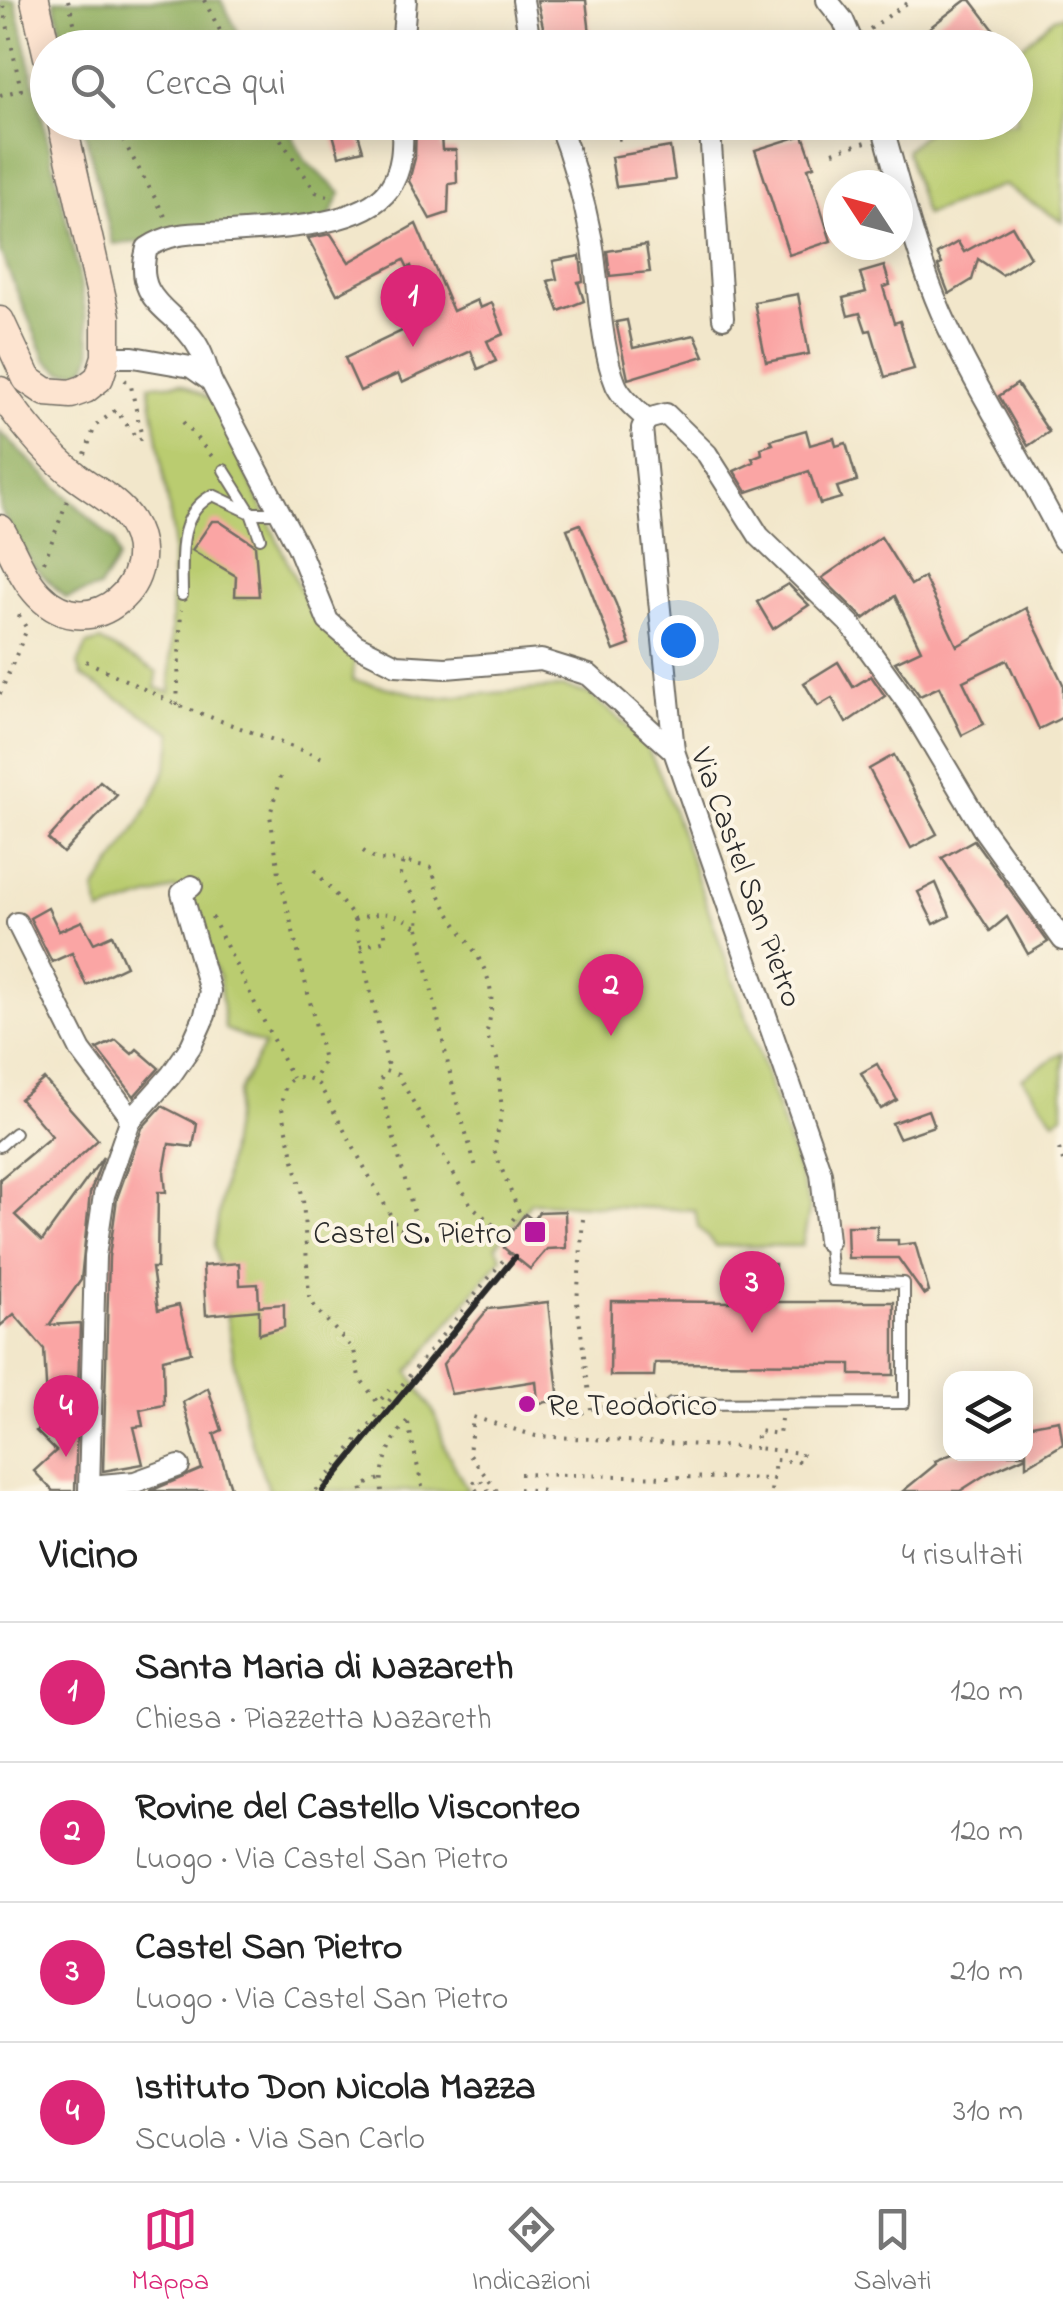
<!DOCTYPE html>
<html lang="it">
<head>
<meta charset="utf-8">
<style>
	body { margin:0; font-family:"Indie Flower",sans-serif; background:#f2f2f2; color:#222 }
	.controls { position:absolute; right:30px; bottom:30px; display:grid; overflow:hidden; border-radius:20px; box-shadow:0 5px 25px #0003 }
	.controls button { width:90px; height:90px; display:grid; place-items:center; padding:0; border:0; border-bottom:2px solid #e0e0e0; background:#fff; color:#222; font:50px sans-serif }
	.compass { position:absolute; left:823px; top:170px; width:90px; height:90px; border-radius:50%; background:#fff; box-shadow:0 5px 25px #0003; rotate:306deg }
	.you { position:absolute; left:678px; top:640px; width:35px; height:35px; margin:-25px; border:8px solid #fff; border-radius:50%; background:#1a73e8; box-shadow:0 0 0 15px #1a73e833 }
	.badge { display:grid; place-items:center; width:65px; height:65px; border-radius:50%; background:#db2777; color:#fff; font-size:32px; font-weight:700 }
	.pin { position:absolute; translate:-50% -82px; filter:drop-shadow(0 2px 5px #0008) }
	.pin::after { content:''; position:absolute; top:52px; width:35px; height:30px; background:inherit; clip-path:polygon(0 0,100% 0,50% 100%) }
	.list { margin:0; padding:0; list-style:none }
	h2 { display:flex; justify-content:space-between; align-items:center; height:130px; margin:0; padding:0 40px; font-size:42px }
	h2 small { font-size:32px; font-weight:400; color:#767676 }
	.list li { display:grid; grid-template-columns:65px 1fr auto; gap:30px; align-items:center; box-sizing:border-box; height:140px; padding:0 40px; border-top:2px solid #e0e0e0 }
	.list b { display:block; font-size:38px; white-space:nowrap }
	.list p { margin:0; font-size:32px; white-space:nowrap; color:#767676 }
	.list em { font-size:32px; font-style:normal; color:#767676 }
	.icon { flex:none; width:55px; height:55px; fill:none; stroke:currentColor; stroke-width:2; stroke-linecap:round; stroke-linejoin:round }
	.map { position:relative; flex:none; width:1063px; height:1491px; overflow:hidden }
	.search { position:absolute; background:#fff; box-shadow:0 5px 25px #0003; left:30px; right:30px; top:30px; height:110px; display:flex; align-items:center; gap:25px; box-sizing:border-box; padding:0 35px; border-radius:55px; color:#767676; font-size:38px }
	.sheet { height:690px; background:#fff }
	nav { display:flex; justify-content:space-around; align-items:center; box-sizing:border-box; height:140px; border-top:2px solid #e0e0e0; background:#fff; font-size:28px; color:#767676 }
	nav a { display:grid; justify-items:center; gap:5px }
	nav .on { color:#db2777 }
	.map>svg:first-child { display:block }
	.green { fill:#bacc6f; stroke:#727c4d; stroke-width:2.5 }
	.forest { fill:#93b062; stroke:#5f6e46; stroke-width:2.5 }
	.building { fill:#faa5a4 }
	.lines { fill:none; stroke-linecap:round; stroke-linejoin:round }
	.lane-casing { stroke:#716d63; stroke-width:14 }
	.street-casing { stroke:#716d63; stroke-width:24 }
	.secondary-casing { stroke:#716d63; stroke-width:31 }
	.path { stroke:#716d63; stroke-width:4; stroke-dasharray:2.5 8; stroke-linecap:butt }
	.lane { stroke:#fff; stroke-width:10 }
	.street { stroke:#fff; stroke-width:20 }
	.secondary { stroke:#fde4d0; stroke-width:28 }
	.rail { stroke:#2b2b2b; stroke-width:6 }
	.poi-dot { fill:#b5179e; stroke:#fcf5e5; stroke-width:4 }
	.labels { text-anchor:middle; stroke-width:8; stroke-linejoin:round; paint-order:stroke }
	.street-label { font-size:32px; fill:#2b2b2b; stroke:#fcf5e5 }
	.poi-label { font-size:32px; fill:#2b2b2b; stroke:#fcf5e5; text-anchor:end }
</style>
</head>
<body>
<div class="map">
<svg width="1063" height="1491" viewBox="0 0 1063 1491">
	<rect width="100%" height="100%" fill="#fcf5e5"/>
	<filter id="ink" filterUnits="userSpaceOnUse"><feTurbulence type="fractalNoise" baseFrequency=".01" numOctaves="2"/><feDisplacementMap in="SourceGraphic" scale="20" xChannelSelector="R" yChannelSelector="G"/><feConvolveMatrix kernelMatrix="1 2 1 2 8 2 1 2 1" color-interpolation-filters="sRGB"/></filter>
	<filter id="wash" filterUnits="userSpaceOnUse"><feTurbulence type="fractalNoise" baseFrequency=".0048" numOctaves="4" result="noise"/><feDisplacementMap in="SourceGraphic" scale="40" xChannelSelector="R" yChannelSelector="G"/><feGaussianBlur stdDeviation="2.25" result="paint"/><feColorMatrix in="noise" values="0 0 0 0 0 0 0 0 0 0 0 0 0 0 0 0 0 1.4 0 .05"/><feComposite in="paint" operator="in"/></filter>
	<g filter="url(#wash)">
		<rect width="100%" height="100%" fill="#f2e7cb"/>
		<g class="green">
			<polygon points="1063,15 1063,222 1003,185 925,215 906,150 936,123 1016,122 1016,52 1054,18"/>
			<path d="M181,383L213,401L310,611L355,658L352,680L436,698L563,687L589,694L624,723L648,750L661,776L755,1041L810,1207L802,1246H716L698,1227L695,1210L531,1202L496,1246L502,1257L409,1372L436,1416L445,1448L468,1491H269L245,1423L214,1244L238,1092L264,1045L225,1029L219,977L176,888L100,913L95,890C119,853 178,776 171,732L82,676L78,664L87,645L100,641L157,672L156,688L170,692L173,534L149,385Z"/>
			<polygon points="1063,1052 1063,1115 1054,1120 1022,1078"/>
		</g>
		<g class="forest">
			<polygon points="0,0 15,0 78,270 92,353 87,365 81,371 63,372 46,360 0,251"/>
			<polygon points="54,0 221,0 246,47 65,47"/>
			<polygon points="83,123 285,123 305,161 341,193 326,224 277,234 113,244"/>
			<polygon points="0,432 114,541 118,559 99,588 66,598 33,566 0,510"/>
		</g>
		<g id="blocks">
			<g class="building">
				<polygon points="537,0 586,0 590,34 546,40"/>
				<polygon points="966,0 971,0 994,30 971,48 903,48"/>
				<polygon points="416,122 436,123 437,136 441,136 442,150 456,150 457,183 449,184 448,213 430,219 409,181 415,158"/>
				<polygon points="355,123 363,150 339,156 332,130"/>
				<polygon points="803,135 814,166 808,168 831,241 789,255 755,150"/>
				<polygon points="670,147 675,180 616,187 611,157"/>
				<polygon points="416,224 453,311 477,300 480,308 492,303 504,334 487,341 496,361 478,369 471,351 402,383 398,374 360,391 345,358 421,322 413,308 424,302 411,266 408,268 404,260 337,294 308,238 331,234 349,262"/>
				<polygon points="1012,226 1030,257 1002,275 978,259 972,280 949,294 938,266 942,264 937,254 958,242 964,252"/>
				<polygon points="646,245 650,272 610,276 607,251"/>
				<polygon points="580,256 583,281 578,282 584,301 559,311 548,281 557,279 553,261"/>
				<polygon points="884,266 890,285 883,287 894,323 900,321 914,369 885,377 871,330 866,331 860,313 848,316 843,298 866,292 860,273"/>
				<polygon points="798,294 809,354 766,362 754,302"/>
				<polygon points="627,320 633,348 695,335 704,356 628,379 616,322"/>
				<polygon points="1017,384 1049,432 1028,446 999,396"/>
				<polygon points="806,430 810,445 834,438 836,446 846,443 857,481 837,487 841,498 820,504 809,471 747,492 734,471 754,462 752,458 762,454 761,448 773,444 771,440"/>
				<polygon points="212,521 219,521 255,545 259,596 235,596 236,576 192,550"/>
				<polygon points="580,524 616,604 630,645 614,651 567,529"/>
				<polygon points="881,537 911,585 924,577 957,646 1026,608 1063,684 1063,717 1039,729 1007,660 963,681 984,724 962,735 939,687 920,696 895,662 921,650 895,596 864,619 822,578"/>
				<polygon points="788,584 809,605 773,629 757,602"/>
				<polygon points="838,662 853,687 871,676 885,696 846,723 832,698 818,706 804,683"/>
				<polygon points="894,755 937,834 911,848 869,769"/>
				<polygon points="100,781 117,795 63,853 48,839"/>
				<polygon points="974,840 1048,942 1028,954 1007,917 990,931 942,858"/>
				<polygon points="936,883 950,916 934,924 918,892"/>
				<polygon points="48,908 59,931 82,921 94,943 112,935 126,966 86,985 72,953 52,962 30,918"/>
				<polygon points="116,1040 132,1054 137,1049 159,1068 134,1096 97,1049"/>
				<polygon points="877,1064 897,1100 881,1109 861,1073"/>
				<polygon points="44,1079 98,1140 15,1215 42,1241 103,1157 90,1193 81,1280 49,1325 80,1323 75,1491 53,1491 34,1471 56,1451 36,1431 48,1420 44,1349 14,1314 0,1326 0,1179 52,1136 20,1099"/>
				<polygon points="162,1106 197,1124 193,1147 169,1144 164,1172 166,1192 158,1192 157,1268 152,1268 158,1310 179,1305 191,1352 163,1359 164,1405 140,1410 143,1426 134,1427 143,1464 103,1471 109,1257 117,1198 142,1128"/>
				<polygon points="928,1110 934,1126 899,1138 892,1123"/>
				<polygon points="565,1211 566,1248 547,1249 530,1269 504,1248 504,1241 525,1214 533,1220 539,1212"/>
				<polygon points="847,1226 877,1226 877,1240 898,1240 898,1245 915,1243 929,1292 924,1295 898,1258 848,1258"/>
				<polygon points="239,1263 240,1285 258,1284 259,1306 284,1304 284,1327 259,1334 259,1310 206,1315 203,1266"/>
				<polygon points="730,1264 775,1264 775,1302 894,1302 894,1375 851,1375 851,1364 655,1363 654,1376 610,1376 611,1301 730,1302"/>
				<polygon points="548,1302 559,1401 538,1403 536,1381 451,1394 443,1364 488,1309"/>
				<polygon points="208,1388 222,1430 214,1434 232,1491 150,1491 202,1469 183,1402"/>
				<polygon points="1059,1420 1063,1444 1026,1466 1026,1456 988,1473 960,1491 903,1491 936,1464 935,1461 952,1454 1026,1454 1026,1426"/>
			</g>
		</g>
	</g>
	<g filter="url(#ink)">
		<use href="#blocks" fill-opacity="0" stroke="#716d63" stroke-width="2.5"/>
		<g class="lines">
			<g class="lane-casing">
				<g id="lane">
					<polyline points="224,470 251,513 260,538"/>
					<path d="M182,595C182,560 176,513 213,495L251,513H279"/>
					<polyline points="0,1146 15,1133"/>
					<polyline points="671,1404 904,1403 904,1283 832,1280 829,1246"/>
				</g>
			</g>
			<g class="street-casing">
				<g id="street">
					<polyline points="523,0 531,48"/>
					<polyline points="827,0 843,20 855,48"/>
					<polyline points="402,48 406,0"/>
					<path d="M558,122C573,160 584,200 592,241C599,283 600,346 616,385C622,398 636,410 647,419"/>
					<path d="M881,122C900,185 915,252 941,312C976,391 1025,463 1063,540"/>
					<polyline points="723,318 710,131 731,122"/>
					<polyline points="106,357 133,357 191,367 211,381 298,547 328,621 356,645 396,665 446,668 541,660 589,675 674,751 821,1173 828,1241"/>
					<path d="M211,381C208,371 205,360 200,350C180,310 131,305 147,248C174,230 197,234 228,232C272,229 362,227 389,189C403,169 403,146 402,122"/>
					<polyline points="647,419 666,414 707,454 759,536 851,625 909,705 983,829 1063,940"/>
					<polyline points="647,419 642,428 674,751"/>
					<polyline points="17,923 81,1051 127,1112 130,1121"/>
					<polyline points="90,1486 135,1482 179,1466"/>
					<polyline points="89,1491 95,1256 104,1195 130,1121 171,1075 191,1046 205,1015 210,991 182,893 192,886"/>
				</g>
			</g>
			<g class="secondary-casing">
				<g id="secondary">
					<polyline points="35,0 48,57"/>
					<polyline points="0,321 27,379 46,392 71,394 85,389 99,378 106,357 106,317 62,122"/>
					<path d="M0,391C22,423 46,453 77,477C94,490 118,502 130,521C168,580 91,649 39,595C22,578 12,549 0,529"/>
				</g>
			</g>
			<g class="path">
				<polyline points="68,0 81,48"/>
				<polyline points="204,0 229,48"/>
				<polyline points="870,29 911,0"/>
				<polyline points="0,95 21,90 2,0"/>
				<polyline points="113,122 166,218"/>
				<polyline points="269,122 316,192 331,197"/>
				<polyline points="666,131 680,128"/>
				<polyline points="642,135 652,134"/>
				<polyline points="618,139 629,137"/>
				<polyline points="833,152 866,142"/>
				<polyline points="183,422 215,460"/>
				<polyline points="85,454 95,426 116,410 138,440 142,438 131,386 125,380"/>
				<polyline points="44,562 67,501"/>
				<polyline points="86,661 177,705 323,758"/>
				<polyline points="0,694 27,629 17,612 19,609"/>
				<polyline points="177,705 181,610"/>
				<polyline points="280,777 270,815 279,873 324,1060 314,1080"/>
				<polyline points="363,851 376,860 403,861"/>
				<polyline points="315,870 353,916 389,1071"/>
				<polyline points="212,917 292,1078"/>
				<path d="M354,920C383,910 393,911 418,928L419,906L400,875L403,861L432,868C435,877 436,889 441,898C466,949 506,970 486,1034L497,1059L502,1111L494,1150L519,1212L502,1233L471,1205L398,1075L385,1071L379,1083L415,1217L414,1225L410,1231L398,1229L320,1086C310,1076 297,1073 286,1084L281,1104L303,1199L309,1296L316,1309L354,1350L359,1377L378,1403L389,1390"/>
				<polyline points="418,928 455,1096 476,1167"/>
				<polyline points="360,947 386,940 383,922"/>
				<polyline points="1059,1149 1063,1161"/>
				<polyline points="583,1219 577,1302 591,1409"/>
				<polyline points="572,1417 591,1409 655,1400"/>
				<polyline points="408,1423 423,1491"/>
				<polyline points="520,1474 773,1479 775,1460 801,1462 802,1453 755,1448"/>
				<polyline points="519,1489 545,1491"/>
				<polyline points="316,1491 509,1253"/>
				<polyline points="363,1491 362,1486 380,1479"/>
				<path d="M382,1491C379,1467 392,1438 408,1420"/>
				<polyline points="477,1491 472,1484 479,1478 488,1491"/>
				<polyline points="497,1491 469,1454 473,1417 536,1436 755,1448 758,1431 779,1434 781,1419"/>
				<polyline points="771,1491 773,1479"/>
			</g>
			<use href="#lane" class="lane"/>
			<use href="#street" class="street"/>
			<use href="#secondary" class="secondary"/>
			<polyline class="rail" points="323,1491 515,1257"/>
		</g>
	</g>
	<g class="poi-dot">
		<rect x="523" y="1220" width="24" height="24" rx="5"/>
		<circle cx="527" cy="1404" r="10"/>
	</g>
	<g class="labels">
		<g class="street-label">
			<text transform="translate(748 877) rotate(70)" y="11">Via Castel San Pietro</text>
		</g>
		<g class="poi-label">
			<text x="512" y="1243">Castel S. Pietro</text>
			<text x="547" y="1415" text-anchor="start">Re Teodorico</text>
		</g>
	</g>
</svg>
<div class="controls">
<button><svg class="icon" aria-label="layers" viewBox="0 0 24 24"><path d="M12 4l9 5-9 5-9-5zM3 14l9 5 9-5"/></svg></button>
</div>
<svg class="compass" viewBox="-18 -18 36 36"><path d="M0-13l5 13h-10z" fill="#e53935"/><path d="M0 13l5-13h-10z" fill="#767676"/></svg>
<div class="you"></div>
<div class="pin badge" style="left:413px;top:347px">1</div>
<div class="pin badge" style="left:611px;top:1036px">2</div>
<div class="pin badge" style="left:752px;top:1333px">3</div>
<div class="pin badge" style="left:66px;top:1457px">4</div>
<div class="search"><svg class="icon" aria-label="search" viewBox="0 0 24 24"><circle cx="10" cy="10" r="6"/><path d="M15 15l6 6"/></svg>Cerca qui</div>
</div>
<section class="sheet">
<h2>Vicino<small>4 risultati</small></h2>
<ul class="list">
<li><span class="badge">1</span><div><b>Santa Maria di Nazareth</b><p>Chiesa · Piazzetta Nazareth</p></div><em>120 m</em></li>
<li><span class="badge">2</span><div><b>Rovine del Castello Visconteo</b><p>Luogo · Via Castel San Pietro</p></div><em>120 m</em></li>
<li><span class="badge">3</span><div><b>Castel San Pietro</b><p>Luogo · Via Castel San Pietro</p></div><em>210 m</em></li>
<li><span class="badge">4</span><div><b>Istituto Don Nicola Mazza</b><p>Scuola · Via San Carlo</p></div><em>310 m</em></li>
</ul>
</section>
<nav>
<a class="on"><svg class="icon" aria-label="map" viewBox="0 0 24 24"><path d="M3 6l6-2 6 2 6-2v14l-6 2-6-2-6 2zM9 4v14M15 6v14"/></svg>Mappa</a>
<a><svg class="icon" aria-label="directions" viewBox="0 0 24 24"><path d="M12 3l9 9-9 9-9-9zM9 14v-3h6M13 9l2 2-2 2"/></svg>Indicazioni</a>
<a><svg class="icon" aria-label="saved" viewBox="0 0 24 24"><path d="M7 4h10v16l-5-4-5 4z"/></svg>Salvati</a>
</nav>
</body>
</html>
